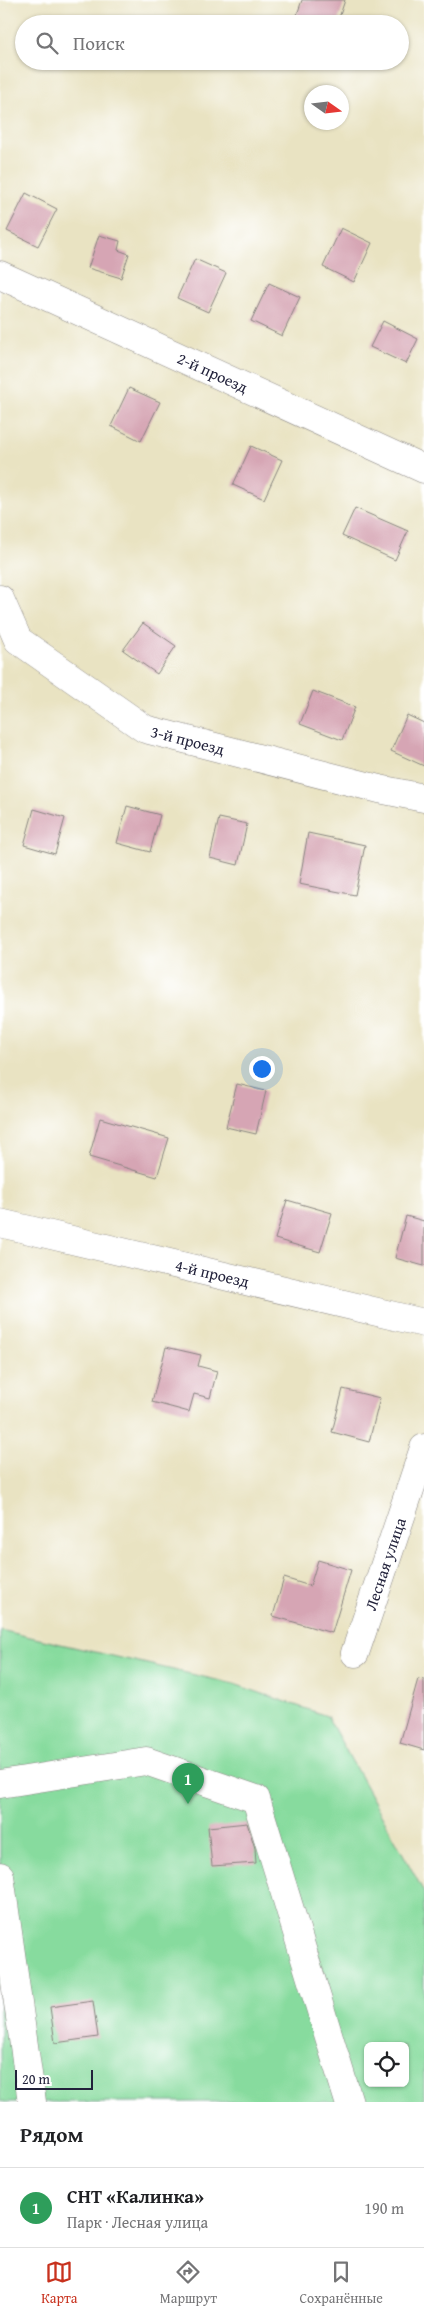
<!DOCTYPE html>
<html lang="ru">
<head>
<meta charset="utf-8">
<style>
	body { margin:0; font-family:"Gentium Book Plus",serif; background:#f6f6f6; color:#202124 }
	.controls { position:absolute; right:15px; bottom:15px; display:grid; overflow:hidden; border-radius:8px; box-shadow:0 1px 4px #0004 }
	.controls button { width:45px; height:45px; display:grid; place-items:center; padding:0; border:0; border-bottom:1px solid #e0e0e0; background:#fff; color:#202124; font:25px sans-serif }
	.compass { position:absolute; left:304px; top:85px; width:45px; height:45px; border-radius:50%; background:#fff; box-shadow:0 1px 4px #0004; rotate:104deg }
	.scale { position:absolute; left:15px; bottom:12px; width:78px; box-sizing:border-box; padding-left:5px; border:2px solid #22223b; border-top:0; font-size:14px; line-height:18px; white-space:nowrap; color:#22223b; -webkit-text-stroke:4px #fff; paint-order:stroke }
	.you { position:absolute; left:261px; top:1068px; width:18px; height:18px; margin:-12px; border:4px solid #fff; border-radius:50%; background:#1a73e8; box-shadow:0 0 0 8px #1a73e833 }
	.badge { display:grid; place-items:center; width:32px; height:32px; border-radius:50%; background:#c8321e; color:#fff; font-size:16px; font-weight:700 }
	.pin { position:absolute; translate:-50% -41px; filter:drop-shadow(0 1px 2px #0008) }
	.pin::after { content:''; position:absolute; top:26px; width:18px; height:15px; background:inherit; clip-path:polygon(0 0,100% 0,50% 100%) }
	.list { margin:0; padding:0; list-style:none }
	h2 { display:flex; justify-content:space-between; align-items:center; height:65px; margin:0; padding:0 20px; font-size:21px }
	h2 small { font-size:16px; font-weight:400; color:#757577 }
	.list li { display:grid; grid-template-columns:32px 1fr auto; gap:15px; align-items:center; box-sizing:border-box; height:80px; padding:0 20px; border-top:1px solid #e0e0e0 }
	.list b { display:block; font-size:19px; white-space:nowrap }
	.list p { margin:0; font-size:16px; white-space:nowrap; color:#757577 }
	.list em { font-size:16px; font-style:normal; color:#757577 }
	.icon { flex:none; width:28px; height:28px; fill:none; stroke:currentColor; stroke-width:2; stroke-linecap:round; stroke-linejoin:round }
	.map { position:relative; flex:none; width:424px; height:2102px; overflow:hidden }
	.search { position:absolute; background:#fff; box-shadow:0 1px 4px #0004; left:15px; right:15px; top:15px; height:55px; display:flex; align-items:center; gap:12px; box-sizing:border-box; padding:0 18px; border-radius:28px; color:#757577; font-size:19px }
	.sheet { height:145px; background:#fff }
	nav { display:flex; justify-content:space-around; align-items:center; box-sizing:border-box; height:70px; border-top:1px solid #e0e0e0; background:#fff; font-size:14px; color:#757577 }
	nav a { display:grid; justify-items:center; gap:2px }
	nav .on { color:#c8321e }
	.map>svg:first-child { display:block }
	.green { fill:#87db9e; stroke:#547e6c; fill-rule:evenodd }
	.building { fill:#d6a5b4 }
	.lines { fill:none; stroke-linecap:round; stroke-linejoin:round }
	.minor-casing { stroke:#86827e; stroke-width:29 }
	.minor { stroke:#fff; stroke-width:28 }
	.labels { text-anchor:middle; stroke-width:5; stroke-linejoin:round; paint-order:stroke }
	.street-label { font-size:16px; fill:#22223b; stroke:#fff }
</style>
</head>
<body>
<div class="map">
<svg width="424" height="2102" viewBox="0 0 424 2102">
	<rect width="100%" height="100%" fill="#fff"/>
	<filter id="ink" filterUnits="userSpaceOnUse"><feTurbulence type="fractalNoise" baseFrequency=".02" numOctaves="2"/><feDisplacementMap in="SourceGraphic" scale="10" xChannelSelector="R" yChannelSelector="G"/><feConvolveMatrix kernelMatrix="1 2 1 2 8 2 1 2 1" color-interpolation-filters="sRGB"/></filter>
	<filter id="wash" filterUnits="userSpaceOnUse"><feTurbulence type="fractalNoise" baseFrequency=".0096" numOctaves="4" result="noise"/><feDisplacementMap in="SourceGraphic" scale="20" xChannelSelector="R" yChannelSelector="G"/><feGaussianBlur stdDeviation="1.12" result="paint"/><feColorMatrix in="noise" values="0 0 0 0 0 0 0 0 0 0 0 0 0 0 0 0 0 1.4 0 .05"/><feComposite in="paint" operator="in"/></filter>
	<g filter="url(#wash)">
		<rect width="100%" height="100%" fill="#e9e3c2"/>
		<path class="green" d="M0,1630L234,1684L327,1716L424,1892V2102H0ZM368,2046H405V2083H368Z"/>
		<g id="blocks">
			<g class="building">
				<polygon points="302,0 345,0 337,24 294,24"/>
				<polygon points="26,193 57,209 38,246 7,231"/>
				<polygon points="341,228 372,243 354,282 323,267"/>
				<polygon points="99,235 120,241 118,250 129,254 121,278 88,268"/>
				<polygon points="195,259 226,273 208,312 177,298"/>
				<polygon points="269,283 300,297 282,336 251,321"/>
				<polygon points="383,321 418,339 406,364 370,347"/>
				<polygon points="129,388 160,402 141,441 111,426"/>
				<polygon points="251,446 282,460 264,499 233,485"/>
				<polygon points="355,508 408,531 395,560 342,536"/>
				<polygon points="143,623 176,646 157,674 123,650"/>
				<polygon points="313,691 355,707 342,740 300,724"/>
				<polygon points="407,715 424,723 424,766 391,751"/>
				<polygon points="127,806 160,815 150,852 117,843"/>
				<polygon points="34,809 65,818 55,854 24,845"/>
				<polygon points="219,818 247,824 238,865 210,858"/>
				<polygon points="308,833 365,845 355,895 299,884"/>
				<polygon points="237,1084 266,1091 256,1134 226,1127"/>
				<polygon points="100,1118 169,1138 157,1177 89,1157"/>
				<polygon points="287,1200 332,1213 320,1252 275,1239"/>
				<polygon points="406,1216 424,1221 424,1266 395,1258"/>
				<polygon points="166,1347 201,1355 198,1366 217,1371 210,1398 194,1394 189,1412 152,1402"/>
				<polygon points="343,1389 380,1398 369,1442 332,1432"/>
				<polygon points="318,1560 351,1570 332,1633 273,1616 284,1578 310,1586"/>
				<polygon points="418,1679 424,1680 424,1750 400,1743"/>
				<polygon points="247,1823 255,1848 256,1863 212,1866 208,1827"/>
				<polygon points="93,2001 98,2037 55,2043 50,2007"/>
			</g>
		</g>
	</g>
	<g filter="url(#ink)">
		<use href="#blocks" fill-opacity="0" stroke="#86827e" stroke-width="1"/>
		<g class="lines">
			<g class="minor-casing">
				<g id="minor">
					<path id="s1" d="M0,275L424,469"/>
					<path id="s2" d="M0,599L18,640L145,729L379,789L424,798"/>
					<path id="s3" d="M0,1223L424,1323"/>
					<path id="s4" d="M355,1653L424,1448"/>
					<polyline points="0,1784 146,1761 256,1799 349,2102"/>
					<polyline points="0,1876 32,2102"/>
				</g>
			</g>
			<use href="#minor" class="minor"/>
		</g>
	</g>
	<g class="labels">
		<g class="street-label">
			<text dy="6" stroke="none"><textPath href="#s1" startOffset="234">2-й проезд</textPath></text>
			<text dy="6" stroke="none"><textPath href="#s2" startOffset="244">3-й проезд</textPath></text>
			<text dy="6" stroke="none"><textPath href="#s3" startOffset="218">4-й проезд</textPath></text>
			<text dy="6" stroke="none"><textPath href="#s4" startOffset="94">Лесная улица</textPath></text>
		</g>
	</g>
</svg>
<div class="controls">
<button><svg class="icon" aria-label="locate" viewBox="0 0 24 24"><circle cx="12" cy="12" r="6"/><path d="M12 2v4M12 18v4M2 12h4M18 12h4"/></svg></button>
</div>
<svg class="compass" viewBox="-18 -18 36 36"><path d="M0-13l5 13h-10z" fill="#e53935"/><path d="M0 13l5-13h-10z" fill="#757577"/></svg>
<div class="scale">20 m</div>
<div class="you"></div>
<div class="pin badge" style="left:188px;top:1804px;background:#2e9e5b">1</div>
<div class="search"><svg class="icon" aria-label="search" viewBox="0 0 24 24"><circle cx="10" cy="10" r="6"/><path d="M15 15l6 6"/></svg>Поиск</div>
</div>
<section class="sheet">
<h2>Рядом<small></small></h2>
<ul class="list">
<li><span class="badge" style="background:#2e9e5b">1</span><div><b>СНТ «Калинка»</b><p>Парк · Лесная улица</p></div><em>190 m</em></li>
</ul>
</section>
<nav>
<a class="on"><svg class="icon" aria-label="map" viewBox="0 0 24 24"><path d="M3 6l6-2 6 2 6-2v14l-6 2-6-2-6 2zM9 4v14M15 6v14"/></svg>Карта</a>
<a><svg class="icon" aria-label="directions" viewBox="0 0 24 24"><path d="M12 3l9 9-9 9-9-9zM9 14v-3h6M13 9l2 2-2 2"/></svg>Маршрут</a>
<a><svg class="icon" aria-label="saved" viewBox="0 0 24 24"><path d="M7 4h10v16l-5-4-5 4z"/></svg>Сохранённые</a>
</nav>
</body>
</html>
